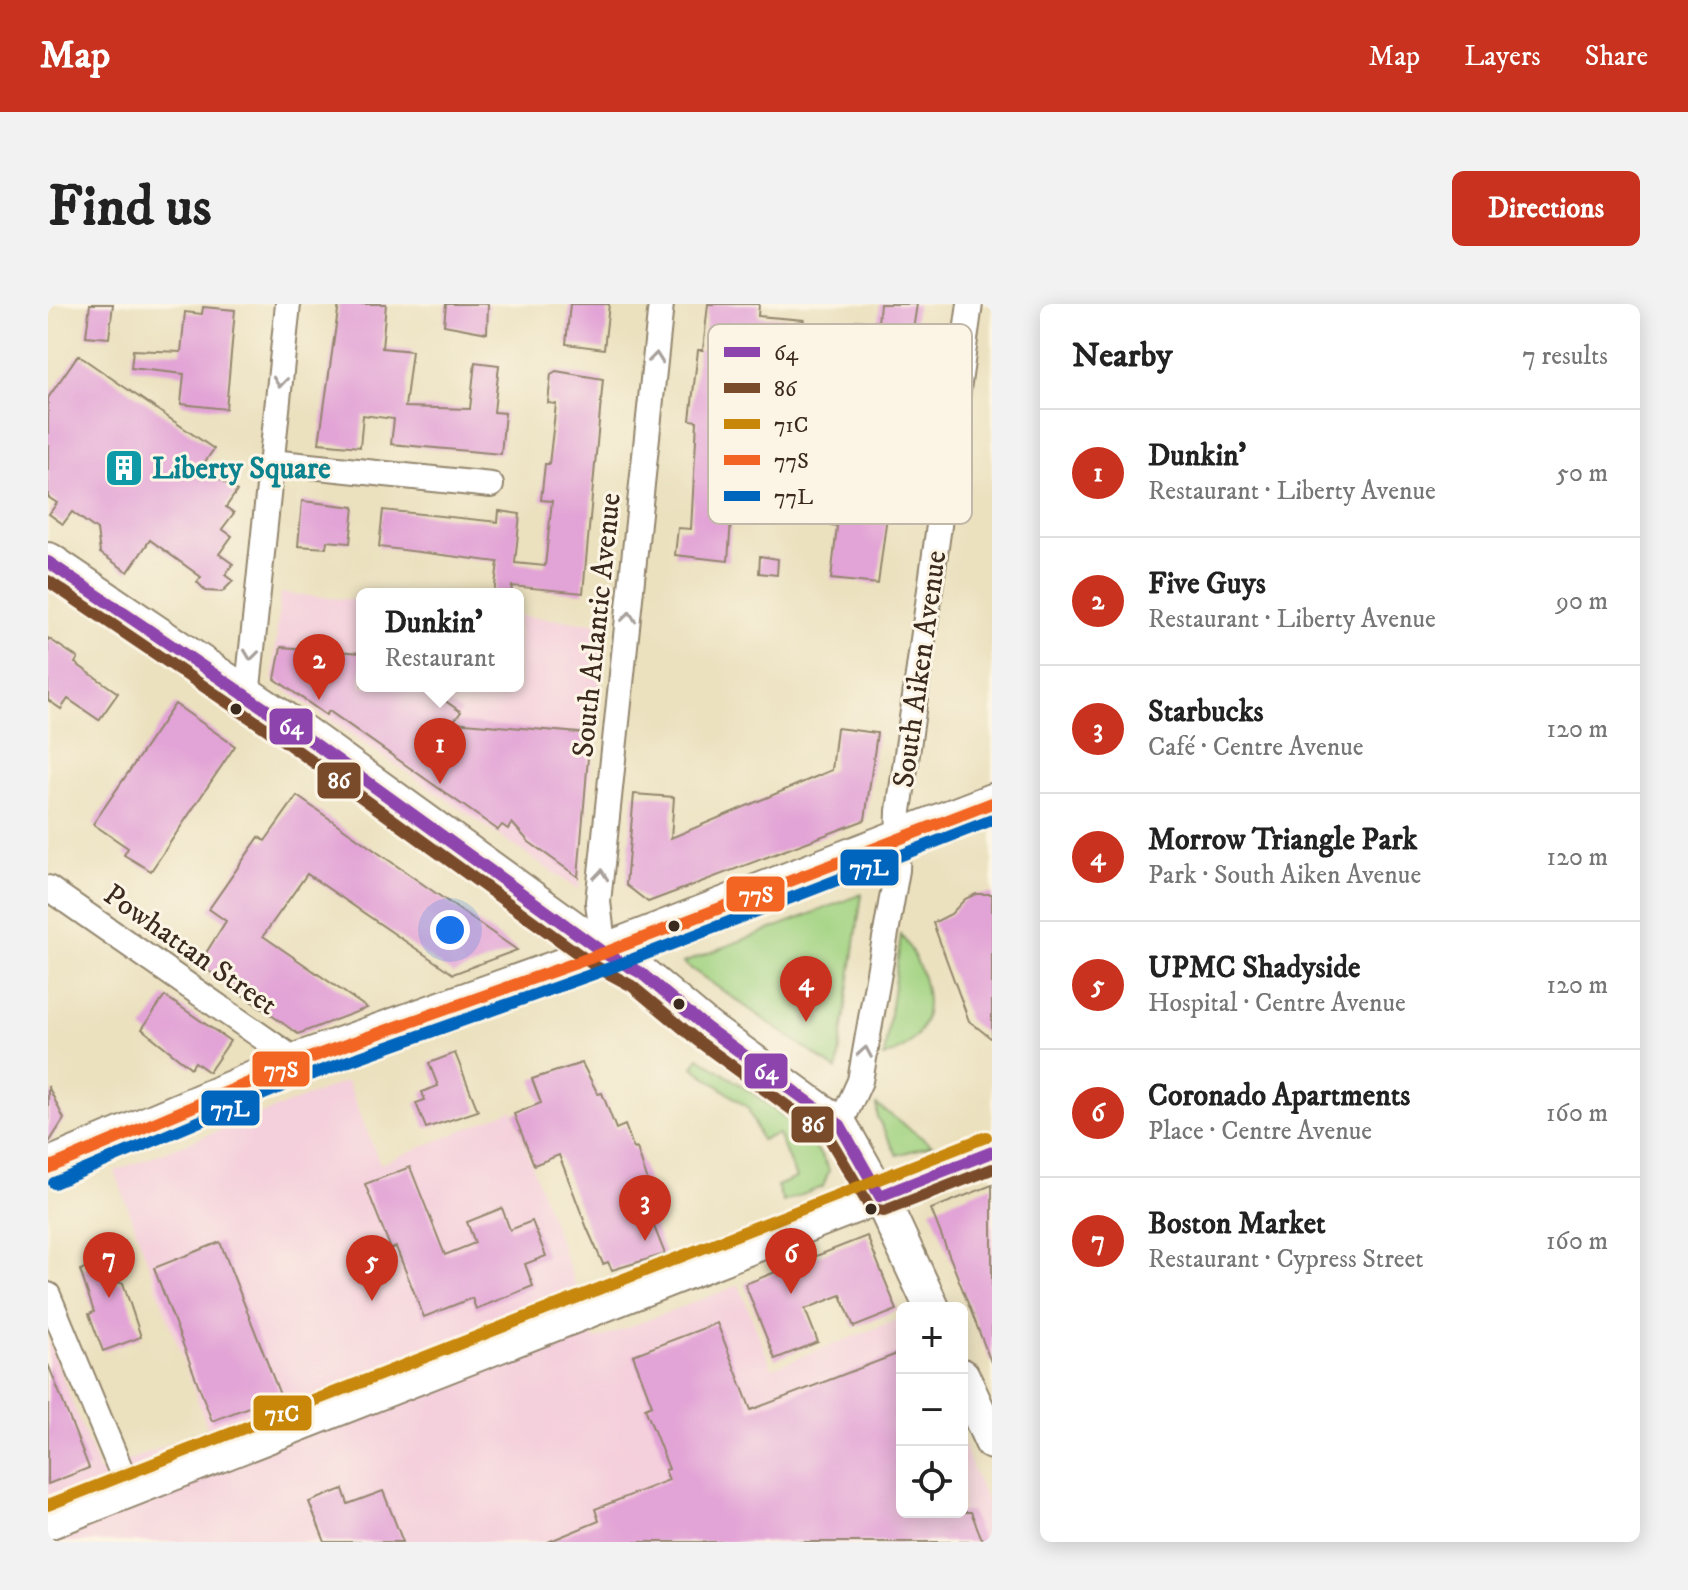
<!DOCTYPE html>
<html lang="en">
<head>
<meta charset="utf-8">
<style>
	body { margin:0; font-family:"IM FELL DW Pica",serif; background:#f2f2f2; color:#222 }
	.controls { position:absolute; right:24px; bottom:24px; display:grid; overflow:hidden; border-radius:12px; box-shadow:0 4px 20px #0003 }
	.controls button { width:72px; height:72px; display:grid; place-items:center; padding:0; border:0; border-bottom:2px solid #e0e0e0; background:#fff; color:#222; font:40px sans-serif }
	.you { position:absolute; left:402px; top:626px; width:28px; height:28px; margin:-20px; border:6px solid #fff; border-radius:50%; background:#1a73e8; box-shadow:0 0 0 12px #1a73e833 }
	.badge { display:grid; place-items:center; width:52px; height:52px; border-radius:50%; background:#c8321e; color:#fff; font-size:26px; font-weight:700 }
	.pin { position:absolute; translate:-50% -66px; filter:drop-shadow(0 2px 4px #0008) }
	.pin::after { content:''; position:absolute; top:42px; width:28px; height:24px; background:inherit; clip-path:polygon(0 0,100% 0,50% 100%) }
	.popup { position:absolute; left:308px; top:284px; width:168px; height:104px; box-sizing:border-box; display:grid; place-content:center; border-radius:12px; background:#fff; filter:drop-shadow(0 2px 6px #0005); font-size:26px; white-space:nowrap; color:#767676 }
	.popup b { font-size:30px; color:#222 }
	.popup::after { content:''; position:absolute; left:50%; top:100%; margin-left:-16px; border:16px solid transparent; border-top-color:#fff }
	.list { margin:0; padding:0; list-style:none }
	h2 { display:flex; justify-content:space-between; align-items:center; height:104px; margin:0; padding:0 32px; font-size:34px }
	h2 small { font-size:26px; font-weight:400; color:#767676 }
	.list li { display:grid; grid-template-columns:52px 1fr auto; gap:24px; align-items:center; box-sizing:border-box; height:128px; padding:0 32px; border-top:2px solid #e0e0e0 }
	.list b { display:block; font-size:30px; white-space:nowrap }
	.list p { margin:0; font-size:26px; white-space:nowrap; color:#767676 }
	.list em { font-size:26px; font-style:normal; color:#767676 }
	.icon { flex:none; width:44px; height:44px; fill:none; stroke:currentColor; stroke-width:2; stroke-linecap:round; stroke-linejoin:round }
	.map { position:relative; flex:none; width:944px; height:1238px; overflow:hidden; border-radius:12px }
	header { display:flex; align-items:center; gap:48px; box-sizing:border-box; height:112px; padding:0 40px; background:#c8321e; color:#fff }
	header strong { font-size:38px }
	nav { display:flex; gap:44px; margin-inline-start:auto; font-size:28px }
	.intro { display:flex; align-items:center; justify-content:space-between; box-sizing:border-box; height:192px; padding:0 48px }
	h1 { margin:0; font-size:56px }
	.button { padding:20px 36px; border-radius:12px; background:#c8321e; color:#fff; font-size:28px; font-weight:700 }
	main { display:flex; gap:48px; padding:0 48px }
	aside { flex:1; background:#fff; border-radius:12px; box-shadow:0 4px 20px #0003 }
	.map>svg:first-child { display:block }
	.built { fill:#f4cfdc }
	.green { fill:#a2d382; stroke:#6e7e50; stroke-width:2 }
	.building { fill:#e2a3d6 }
	.lines { fill:none; stroke-linecap:round; stroke-linejoin:round }
	.minor-casing { stroke:#93866e; stroke-width:28 }
	.secondary-casing { stroke:#93866e; stroke-width:38 }
	.primary-casing { stroke:#93866e; stroke-width:42 }
	.minor { stroke:#fff; stroke-width:24 }
	.secondary { stroke:#fff; stroke-width:34 }
	.primary { stroke:#fff; stroke-width:38 }
	.bus-1-casing { stroke:#fcf5e5; stroke-width:18 }
	.bus-2-casing { stroke:#fcf5e5; stroke-width:18 }
	.bus-3-casing { stroke:#fcf5e5; stroke-width:18 }
	.bus-4-casing { stroke:#fcf5e5; stroke-width:18 }
	.bus-5-casing { stroke:#fcf5e5; stroke-width:18 }
	.bus-1 { stroke:#8e44ad; stroke-width:12 }
	.bus-2 { stroke:#7a4b2a; stroke-width:12 }
	.bus-3 { stroke:#c88708; stroke-width:12 }
	.bus-4 { stroke:#f26522; stroke-width:12 }
	.bus-5 { stroke:#0065bd; stroke-width:12 }
	.oneway { stroke:#a79f9a }
	.bus-dot { fill:#3b2a1e; stroke:#fcf5e5; stroke-width:3 }
	.labels { text-anchor:middle; stroke-width:6; stroke-linejoin:round; paint-order:stroke }
	.culture-label { font-size:30px; font-weight:bold; fill:#0d838f; stroke:#fcf5e5; text-anchor:start }
	.street-label { font-size:30px; fill:#3b2a1e; stroke:#fcf5e5 }
	.key { fill:#fcf5e5; stroke:#c2b8a9; stroke-width:2 }
	.key-label { font-size:22px; fill:#3b2a1e }
	.line-badge { stroke:#fcf5e5; stroke-width:3 }
	.badge-label { font-size:22px; text-anchor:middle; font-weight:bold; fill:#fff }
</style>
</head>
<body>
<header>
<strong>Map</strong>
<nav><a>Map</a><a>Layers</a><a>Share</a></nav>
</header>
<div class="intro"><h1>Find us</h1><a class="button">Directions</a></div>
<main>
<div class="map">
<svg width="944" height="1238" viewBox="0 0 944 1238">
	<rect width="100%" height="100%" fill="#fcf5e5"/>
	<filter id="ink" filterUnits="userSpaceOnUse"><feTurbulence type="fractalNoise" baseFrequency=".0125" numOctaves="2"/><feDisplacementMap in="SourceGraphic" scale="16" xChannelSelector="R" yChannelSelector="G"/><feConvolveMatrix kernelMatrix="1 2 1 2 8 2 1 2 1" color-interpolation-filters="sRGB"/></filter>
	<filter id="wash" filterUnits="userSpaceOnUse"><feTurbulence type="fractalNoise" baseFrequency=".006" numOctaves="4" result="noise"/><feDisplacementMap in="SourceGraphic" scale="32" xChannelSelector="R" yChannelSelector="G"/><feGaussianBlur stdDeviation="1.8" result="paint"/><feColorMatrix in="noise" values="0 0 0 0 0 0 0 0 0 0 0 0 0 0 0 0 0 1.4 0 .05"/><feComposite in="paint" operator="in"/></filter>
	<g filter="url(#wash)">
		<rect width="100%" height="100%" fill="#ebe1bf"/>
		<g class="built">
			<polygon points="232,289 314,297 314,382 470,382 470,312 558,320 531,586 225,377"/>
			<polygon points="299,777 332,860 464,806 547,1036 691,981 724,1064 854,1014 854,1208 914,1208 914,1138 944,1211 944,1238 0,1238 0,1035 51,1168 160,1125 67,867"/>
		</g>
		<g class="green">
			<polygon points="814,590 789,766 635,659"/>
			<path d="M853,631C883,672 898,732 836,753Z"/>
			<path d="M651,753C688,778 765,825 781,866L775,883L735,898L729,882L748,874L730,830L713,836L700,804L645,763Z"/>
			<polygon points="829,801 884,841 849,851 829,813"/>
		</g>
		<g id="blocks">
			<g class="building">
				<polygon points="42,0 65,0 61,34 38,32"/>
				<polygon points="291,0 338,0 334,44 364,47 357,103 422,105 427,58 451,61 446,108 457,109 453,150 343,140 346,115 315,111 312,143 271,139"/>
				<polygon points="398,0 440,0 439,29 396,21"/>
				<polygon points="522,0 561,0 556,45 518,40"/>
				<polygon points="660,0 711,0 710,12 756,16 753,49 704,42 696,122 690,121 680,257 627,251 630,224 643,225 649,117 642,116 650,46 655,46"/>
				<polygon points="832,0 869,0 859,66 851,65 846,99 840,144 848,144 830,280 783,275 789,222 782,221 793,92 805,93 812,38 806,37 808,16 830,18"/>
				<polygon points="155,3 187,6 178,105 133,100 136,70 83,64 85,46 133,48 137,8 154,10"/>
				<polygon points="30,51 166,145 154,162 189,187 178,203 186,209 174,225 184,232 171,250 185,260 177,271 185,277 174,288 158,287 149,278 153,273 102,236 80,268 52,249 49,226 24,208 15,220 1,210 9,199 0,193 0,94"/>
				<polygon points="750,63 776,65 774,87 748,84"/>
				<polygon points="508,67 555,75 535,289 464,282 463,290 446,290 450,258 331,243 335,206 450,218 451,207 472,210 467,259 497,262 504,197 493,196 497,160 501,160 508,100 500,99 503,70"/>
				<polygon points="719,156 743,158 741,178 717,175"/>
				<polygon points="254,197 306,203 302,239 279,237 278,244 250,242"/>
				<polygon points="712,252 730,255 729,271 711,269"/>
				<polygon points="0,334 30,354 27,359 70,389 51,416 20,395 13,405 0,396"/>
				<polygon points="233,343 314,349 314,382 376,382 413,408 405,418 542,430 530,573 481,538 464,519 460,525 454,521 450,526 281,407 278,411 227,375"/>
				<polygon points="127,400 187,442 103,567 76,551 80,544 45,520"/>
				<polygon points="789,424 829,429 817,516 600,598 578,581 586,490 626,493 623,534 784,466"/>
				<polygon points="249,492 469,646 405,670 259,570 215,632 319,704 250,730 151,660 178,617 161,605 211,533 217,537"/>
				<polygon points="928,590 944,590 944,735 921,717 885,619 903,610 917,595"/>
				<polygon points="117,692 182,737 161,768 147,758 143,764 94,725"/>
				<polygon points="407,749 430,807 378,824 368,799 377,796 374,788 390,782 381,759"/>
				<polygon points="534,759 550,790 554,789 568,825 577,821 586,845 589,844 607,899 598,902 617,950 564,966 560,958 555,960 539,924 511,851 486,861 466,810 493,799 484,775"/>
				<polygon points="0,782 16,815 0,840"/>
				<polygon points="362,863 397,951 427,939 419,918 454,904 462,926 484,917 498,952 477,960 485,982 428,1005 424,994 376,1013 348,943 343,945 317,880"/>
				<polygon points="944,881 944,1058 943,1058 883,905"/>
				<polygon points="819,932 849,1006 806,1023 793,991 757,1005 770,1038 727,1055 697,980"/>
				<polygon points="172,938 232,1091 164,1117 106,964"/>
				<polygon points="55,957 65,978 75,979 93,1033 55,1047 41,1010 46,1008 32,966"/>
				<polygon points="669,1019 703,1106 854,1048 854,1208 923,1208 935,1238 500,1238 551,1217 547,1205 621,1176 617,1166 621,1165 597,1104 604,1101 585,1051"/>
				<polygon points="0,1060 41,1164 0,1180"/>
				<polygon points="295,1185 300,1200 335,1187 355,1238 277,1238 261,1198"/>
			</g>
		</g>
	</g>
	<g filter="url(#ink)">
		<use href="#blocks" fill-opacity="0" stroke="#93866e" stroke-width="2"/>
		<g class="lines">
			<g class="minor-casing">
				<g id="minor">
					<polyline points="223,158 443,181"/>
					<polyline points="199,393 240,0"/>
					<polyline points="0,584 250,758"/>
					<polyline points="556,649 550,598 613,0"/>
					<polyline points="792,821 812,777 849,566 851,507 922,0"/>
					<polyline points="0,991 81,1186"/>
				</g>
			</g>
			<g class="secondary-casing">
				<g id="secondary">
					<polyline points="556,649 593,669 659,724 792,821 832,892 884,1004"/>
					<polyline points="914,1072 944,1138"/>
					<polyline points="0,1218 944,848"/>
				</g>
			</g>
			<g class="primary-casing">
				<g id="primary">
					<polyline points="0,258 241,421 556,649"/>
					<polyline points="0,864 250,758 556,649 944,499"/>
				</g>
			</g>
			<use href="#minor" class="minor"/>
			<use href="#secondary" class="secondary"/>
			<use href="#primary" class="primary"/>
			<g class="bus-1-casing">
				<polyline id="bus-1" points="0,258 241,421 556,649 593,669 659,724 792,821 832,892 944,848"/>
			</g>
			<g class="bus-2-casing">
				<polyline id="bus-2" points="0,277 232,434 547,662 584,682 650,737 780,832 823,905 836,907 944,865"/>
			</g>
			<g class="bus-3-casing">
				<polyline id="bus-3" points="0,1201 938,833"/>
			</g>
			<g class="bus-4-casing">
				<polyline id="bus-4" points="0,864 250,758 556,649 944,499"/>
			</g>
			<g class="bus-5-casing">
				<polyline id="bus-5" points="6,879 256,773 562,664 944,516"/>
			</g>
			<use href="#bus-1" class="bus-1"/>
			<use href="#bus-2" class="bus-2"/>
			<use href="#bus-3" class="bus-3"/>
			<use href="#bus-4" class="bus-4"/>
			<use href="#bus-5" class="bus-5"/>
		</g>
		<defs><path id="oneway-chevron" d="M-2-3.5L2.5 0L-2 3.5" fill="none" stroke-width="1.6" stroke-linecap="round" stroke-linejoin="round" transform="scale(2)"/></defs>
		<g class="oneway">
			<use href="#oneway-chevron" transform="translate(608 54) rotate(-84)"/>
			<use href="#oneway-chevron" transform="translate(232 78) rotate(96)"/>
			<use href="#oneway-chevron" transform="translate(581 313) rotate(-84)"/>
			<use href="#oneway-chevron" transform="translate(203 351) rotate(97)"/>
			<use href="#oneway-chevron" transform="translate(553 571) rotate(-84)"/>
			<use href="#oneway-chevron" transform="translate(817 748) rotate(-80)"/>
		</g>
	</g>
	<defs>
		<g id="building-square" transform="scale(2)"><rect x="-9" y="-9" width="18" height="18" rx="4" fill="#0f9aa8" stroke="#fcf5e5"/><path d="M-4-6H4V6H1V3H-1V6H-4ZM-2.5-4.3h1.7v1.8h-1.7ZM.8-4.3h1.7v1.8H.8ZM-2.5-1h1.7V.8h-1.7ZM.8-1h1.7V.8H.8Z" fill="#fff"/></g>
	</defs>
	<g fill-rule="evenodd">
		<use href="#building-square" x="76" y="164"/>
	</g>
	<g class="bus-dot">
		<circle cx="188" cy="405" r="7"/>
		<circle cx="626" cy="622" r="7"/>
		<circle cx="631" cy="700" r="7"/>
		<circle cx="823" cy="905" r="7"/>
	</g>
	<g class="labels">
		<g class="culture-label">
			<text x="104" y="174">Liberty Square</text>
		</g>
		<g class="street-label">
			<text transform="translate(548 321) rotate(-84)" y="10">South Atlantic Avenue</text>
			<text transform="translate(871 365) rotate(-82)" y="10">South Aiken Avenue</text>
			<text transform="translate(143 645) rotate(35)" y="10">Powhattan Street</text>
		</g>
	</g>
	<rect x="660" y="20" width="264" height="200" rx="12" class="key"/>
	<rect x="676" y="43" width="36" height="10" fill="#8e44ad"/>
	<rect x="676" y="79" width="36" height="10" fill="#7a4b2a"/>
	<rect x="676" y="115" width="36" height="10" fill="#c88708"/>
	<rect x="676" y="151" width="36" height="10" fill="#f26522"/>
	<rect x="676" y="187" width="36" height="10" fill="#0065bd"/>
	<g class="key-label">
		<text x="726" y="56">64</text>
		<text x="726" y="92">86</text>
		<text x="726" y="128">71C</text>
		<text x="726" y="164">77S</text>
		<text x="726" y="200">77L</text>
	</g>
	<g class="line-badge">
		<rect x="220" y="403" width="46" height="39" rx="8" fill="#8e44ad"/>
		<rect x="268" y="457" width="46" height="39" rx="8" fill="#7a4b2a"/>
		<rect x="791" y="544" width="61" height="39" rx="8" fill="#0065bd"/>
		<rect x="677" y="571" width="61" height="38" rx="8" fill="#f26522"/>
		<rect x="203" y="746" width="60" height="38" rx="8" fill="#f26522"/>
		<rect x="695" y="748" width="46" height="38" rx="8" fill="#8e44ad"/>
		<rect x="152" y="785" width="61" height="38" rx="8" fill="#0065bd"/>
		<rect x="742" y="801" width="45" height="39" rx="8" fill="#7a4b2a"/>
		<rect x="204" y="1090" width="61" height="38" rx="8" fill="#c88708"/>
	</g>
	<g class="badge-label">
		<text x="243" y="430">64</text>
		<text x="291" y="484">86</text>
		<text x="821" y="571">77L</text>
		<text x="708" y="598">77S</text>
		<text x="233" y="773">77S</text>
		<text x="718" y="775">64</text>
		<text x="182" y="812">77L</text>
		<text x="765" y="828">86</text>
		<text x="234" y="1117">71C</text>
	</g>
</svg>
<div class="controls">
<button>+</button>
<button>−</button>
<button><svg class="icon" aria-label="locate" viewBox="0 0 24 24"><circle cx="12" cy="12" r="6"/><path d="M12 2v4M12 18v4M2 12h4M18 12h4"/></svg></button>
</div>
<div class="you"></div>
<div class="pin badge" style="left:392px;top:480px">1</div>
<div class="popup"><b>Dunkin'</b>Restaurant</div>
<div class="pin badge" style="left:271px;top:396px">2</div>
<div class="pin badge" style="left:597px;top:937px">3</div>
<div class="pin badge" style="left:758px;top:718px">4</div>
<div class="pin badge" style="left:324px;top:997px">5</div>
<div class="pin badge" style="left:743px;top:990px">6</div>
<div class="pin badge" style="left:61px;top:994px">7</div>
</div>
<aside>
<h2>Nearby<small>7 results</small></h2>
<ul class="list">
<li><span class="badge">1</span><div><b>Dunkin'</b><p>Restaurant · Liberty Avenue</p></div><em>50 m</em></li>
<li><span class="badge">2</span><div><b>Five Guys</b><p>Restaurant · Liberty Avenue</p></div><em>90 m</em></li>
<li><span class="badge">3</span><div><b>Starbucks</b><p>Café · Centre Avenue</p></div><em>120 m</em></li>
<li><span class="badge">4</span><div><b>Morrow Triangle Park</b><p>Park · South Aiken Avenue</p></div><em>120 m</em></li>
<li><span class="badge">5</span><div><b>UPMC Shadyside</b><p>Hospital · Centre Avenue</p></div><em>120 m</em></li>
<li><span class="badge">6</span><div><b>Coronado Apartments</b><p>Place · Centre Avenue</p></div><em>160 m</em></li>
<li><span class="badge">7</span><div><b>Boston Market</b><p>Restaurant · Cypress Street</p></div><em>160 m</em></li>
</ul>
</aside>
</main>
</body>
</html>
